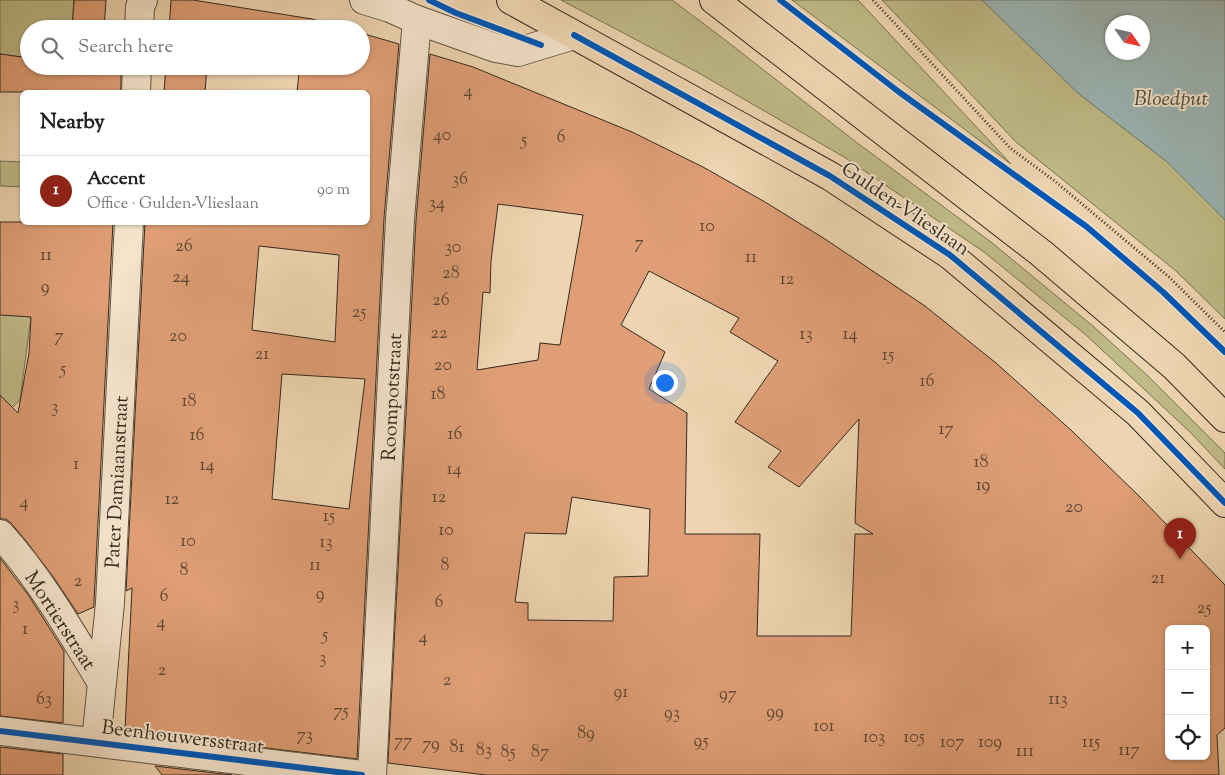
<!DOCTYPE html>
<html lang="en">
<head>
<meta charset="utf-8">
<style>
	body { margin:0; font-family:"Sorts Mill Goudy",serif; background:#f2f2f2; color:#202124 }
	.controls { position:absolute; right:15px; bottom:15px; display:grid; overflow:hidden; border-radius:8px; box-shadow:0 1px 4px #0004 }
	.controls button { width:45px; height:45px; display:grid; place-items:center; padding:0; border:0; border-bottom:1px solid #e0e0e0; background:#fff; color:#202124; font:25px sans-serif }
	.compass { position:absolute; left:1105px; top:15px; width:45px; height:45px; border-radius:50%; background:#fff; box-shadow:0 1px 4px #0004; rotate:124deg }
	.you { position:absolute; left:664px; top:382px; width:18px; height:18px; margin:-12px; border:4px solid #fff; border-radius:50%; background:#1a73e8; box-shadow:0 0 0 8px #1a73e833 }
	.badge { display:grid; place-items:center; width:32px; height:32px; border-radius:50%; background:#8f2418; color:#fff; font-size:16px; font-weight:700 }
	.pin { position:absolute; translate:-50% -41px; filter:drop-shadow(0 1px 2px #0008) }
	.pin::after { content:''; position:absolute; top:26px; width:18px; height:15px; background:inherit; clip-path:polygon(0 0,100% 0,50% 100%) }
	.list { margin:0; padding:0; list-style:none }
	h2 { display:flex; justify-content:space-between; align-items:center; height:65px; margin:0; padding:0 20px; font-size:21px }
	h2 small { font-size:16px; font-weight:400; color:#757577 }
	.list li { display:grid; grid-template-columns:32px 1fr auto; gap:15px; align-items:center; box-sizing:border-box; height:70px; padding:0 20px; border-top:1px solid #e0e0e0 }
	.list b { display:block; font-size:19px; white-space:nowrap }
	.list p { margin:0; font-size:16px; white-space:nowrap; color:#757577 }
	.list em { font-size:16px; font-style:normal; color:#757577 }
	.icon { flex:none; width:28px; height:28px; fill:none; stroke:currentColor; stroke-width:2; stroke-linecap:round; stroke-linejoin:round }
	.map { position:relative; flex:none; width:1225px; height:775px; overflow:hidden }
	.search { position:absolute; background:#fff; box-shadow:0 1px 4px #0004; left:20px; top:20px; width:350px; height:55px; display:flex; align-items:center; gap:12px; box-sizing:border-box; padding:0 18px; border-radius:28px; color:#757577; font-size:19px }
	.panel { position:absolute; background:#fff; box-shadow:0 1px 4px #0004; left:20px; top:90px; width:350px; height:135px; border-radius:8px }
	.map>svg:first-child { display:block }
	.green { fill:#bfbb87; stroke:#797354 }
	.water { fill:#9cb6b5; stroke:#727e79; fill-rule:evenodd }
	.building { fill:#df9e75; stroke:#332b20; fill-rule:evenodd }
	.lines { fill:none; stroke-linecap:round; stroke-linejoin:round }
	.minor-casing { stroke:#625644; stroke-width:30 }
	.major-casing { stroke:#332b20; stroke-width:30 }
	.path { stroke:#332b20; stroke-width:3; stroke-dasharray:1 2.5; stroke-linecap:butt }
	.minor { stroke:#f4e4cc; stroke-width:28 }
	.major { stroke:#eed5b1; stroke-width:28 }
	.cycleway-casing { stroke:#f4e4cc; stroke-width:9 }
	.cycleway { stroke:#0057b8; stroke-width:6 }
	.labels { text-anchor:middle; stroke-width:4; stroke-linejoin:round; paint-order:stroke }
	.number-label { font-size:18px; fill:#5e4835 }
	.street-label { font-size:20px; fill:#332b20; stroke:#f4e4cc }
	.water-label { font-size:21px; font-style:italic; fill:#4d4e45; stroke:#f4e4cc }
</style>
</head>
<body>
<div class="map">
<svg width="1225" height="775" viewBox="0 0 1225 775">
	<rect width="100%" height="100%" fill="#eed5b1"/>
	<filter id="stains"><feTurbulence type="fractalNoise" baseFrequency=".004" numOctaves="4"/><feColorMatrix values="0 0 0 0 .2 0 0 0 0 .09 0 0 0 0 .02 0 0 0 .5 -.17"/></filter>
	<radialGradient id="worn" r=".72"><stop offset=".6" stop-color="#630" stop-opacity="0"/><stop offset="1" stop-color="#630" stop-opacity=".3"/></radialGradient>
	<g class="green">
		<polygon points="0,0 74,0 72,29 29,29 29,58 0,54"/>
		<polygon points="561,0 672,0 720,36 856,142 991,242 1094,327 1148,376 1225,453 1225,469 1190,432 1086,335 984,252 844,157 697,72"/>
		<polygon points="792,0 858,0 1011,164"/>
		<polygon points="882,0 982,0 1079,94 1165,160 1225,220 1225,319 1176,271 1016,142"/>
		<polygon points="0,161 22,162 22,187 0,186"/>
		<polygon points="0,313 31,317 20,400 12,408 0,395"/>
	</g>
	<path class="water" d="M982,0H1225V220L1165,160L1079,94ZM1112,22H1142V52H1112Z"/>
	<g class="building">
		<polygon points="74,0 106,0 104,29 72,29"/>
		<polygon points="171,0 193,0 312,19 346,29 169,29"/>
		<path d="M361,33L399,44L384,218L357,759L127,731L125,729L132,588L126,591L145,222H368V92H297L299,73L223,66H361ZM259,246L339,255L335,342L252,330ZM282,374L365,379L349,509L272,499Z"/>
		<polygon points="0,54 29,58 29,66 102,66 121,69 121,92 0,92"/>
		<path d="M430,54L473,67L632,132L703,167L765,202L825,239L925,306L996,363L1072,431L1139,496L1225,585V728L1217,735L1219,775H486L388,763L416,220ZM498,204L583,215L560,345L540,343L538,360L477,370L483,292L490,293L491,261ZM649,271L739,318L730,332L778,361L735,422L781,451L768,467L799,487L859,419L855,523L873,534H855L851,636H757L760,534H685L687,413L649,389L665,352L621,325ZM572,497L650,509L648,576L614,577L613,621L528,620V603L515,602L525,533L566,534ZM1169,629H1206V756H1169Z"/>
		<polygon points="166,66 207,66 205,92 164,92"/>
		<polygon points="0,222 113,222 94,602 94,607 78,614 54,578 26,541 11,523 6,519 0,519 0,395 18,413 29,353 31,317 0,315"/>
		<polygon points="0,558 29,596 64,651 63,723 0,716"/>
		<polygon points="0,747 63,754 63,775 0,775"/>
		<polygon points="155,766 232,775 162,775"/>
	</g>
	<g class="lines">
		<g class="minor-casing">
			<g id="minor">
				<polyline points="364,0 390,8 417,20 496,48 518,52 574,35"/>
				<polyline points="139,29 140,7 143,0"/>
				<polyline points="136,92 137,66"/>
				<path d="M0,534C40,578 71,632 102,683"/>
				<polyline points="0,731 362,775"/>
				<polyline points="96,742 110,603 129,222"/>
				<polyline points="372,775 400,219 417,20"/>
			</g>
		</g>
		<g class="major-casing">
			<g id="major">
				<polyline points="511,0 830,176 950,255 1138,413 1225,503"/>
				<polyline points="714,0 1041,253 1174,366 1225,418"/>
			</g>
		</g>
		<polyline class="path" points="873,0 1010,148 1056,182 1169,277 1225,332"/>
		<use href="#minor" class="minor"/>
		<use href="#major" class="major"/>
		<g class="cycleway-casing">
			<g id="cycleway">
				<polyline points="429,0 456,13 541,45"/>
				<polyline points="780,0 899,92 1087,227 1163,292 1225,352"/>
				<polyline points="574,35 830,176 950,255 1138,413 1225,503"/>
				<polyline points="0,731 362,775"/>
			</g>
		</g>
		<use href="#cycleway" class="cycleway"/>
	</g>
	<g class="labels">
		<g class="number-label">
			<text x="468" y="96">4</text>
			<text x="442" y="140">40</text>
			<text x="561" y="142">6</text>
			<text x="524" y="145">5</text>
			<text x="460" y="184">36</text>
			<text x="437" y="208">34</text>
			<text x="707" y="231">10</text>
			<text x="639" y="248">7</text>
			<text x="184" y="251">26</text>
			<text x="453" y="252">30</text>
			<text x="46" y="260">11</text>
			<text x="751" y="262">11</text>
			<text x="451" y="278">28</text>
			<text x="181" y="282">24</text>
			<text x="787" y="284">12</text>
			<text x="45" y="292">9</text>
			<text x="441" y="305">26</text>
			<text x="359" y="317">25</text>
			<text x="439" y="338">22</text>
			<text x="806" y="339">13</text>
			<text x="850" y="339">14</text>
			<text x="59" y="341">7</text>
			<text x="178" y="341">20</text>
			<text x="262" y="359">21</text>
			<text x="888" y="360">15</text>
			<text x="443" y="370">20</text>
			<text x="63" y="374">5</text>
			<text x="927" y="386">16</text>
			<text x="438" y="399">18</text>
			<text x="189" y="406">18</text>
			<text x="55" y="412">3</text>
			<text x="946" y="434">17</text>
			<text x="455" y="439">16</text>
			<text x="197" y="440">16</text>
			<text x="981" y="467">18</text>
			<text x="76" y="469">1</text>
			<text x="207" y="470">14</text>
			<text x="454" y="474">14</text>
			<text x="983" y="490">19</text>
			<text x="439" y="502">12</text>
			<text x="172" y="504">12</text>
			<text x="24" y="507">4</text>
			<text x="1074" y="512">20</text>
			<text x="329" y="521">15</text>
			<text x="446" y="535">10</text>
			<text x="188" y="546">10</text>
			<text x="326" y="547">13</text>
			<text x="315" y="570">11</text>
			<text x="445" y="570">8</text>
			<text x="184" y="575">8</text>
			<text x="1158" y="583">21</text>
			<text x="78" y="586">2</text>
			<text x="320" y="599">9</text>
			<text x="164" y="601">6</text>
			<text x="439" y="607">6</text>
			<text x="16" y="609">3</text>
			<text x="1204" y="613">25</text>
			<text x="161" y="627">4</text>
			<text x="25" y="634">1</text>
			<text x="325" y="640">5</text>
			<text x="423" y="642">4</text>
			<text x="323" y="663">3</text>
			<text x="162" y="675">2</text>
			<text x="447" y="685">2</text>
			<text x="621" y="697">91</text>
			<text x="728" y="699">97</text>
			<text x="44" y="704">63</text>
			<text x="1058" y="704">113</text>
			<text x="341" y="716">75</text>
			<text x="775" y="717">99</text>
			<text x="672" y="718">93</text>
			<text x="824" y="731">101</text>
			<text x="586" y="738">89</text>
			<text x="305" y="740">73</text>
			<text x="874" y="742">103</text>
			<text x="914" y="742">105</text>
			<text x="403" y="746">77</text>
			<text x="701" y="746">95</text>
			<text x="952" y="747">107</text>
			<text x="990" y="747">109</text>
			<text x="1091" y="747">115</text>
			<text x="431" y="749">79</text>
			<text x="457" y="752">81</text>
			<text x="484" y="755">83</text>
			<text x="1129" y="755">117</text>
			<text x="1025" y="756">111</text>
			<text x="508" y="757">85</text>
			<text x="540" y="757">87</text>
		</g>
		<g class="street-label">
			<text transform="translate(906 208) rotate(34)" y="7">Gulden-Vlieslaan</text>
			<text transform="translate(391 397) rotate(-87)" y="7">Roompotstraat</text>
			<text transform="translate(116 482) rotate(-87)" y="7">Pater Damiaanstraat</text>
			<text transform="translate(61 620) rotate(57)" y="7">Mortierstraat</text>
			<text transform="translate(183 736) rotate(7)" y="7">Beenhouwersstraat</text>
		</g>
		<g class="water-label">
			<text x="1171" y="105">Bloedput</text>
		</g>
	</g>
	<rect width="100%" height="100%" filter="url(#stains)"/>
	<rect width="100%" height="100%" fill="url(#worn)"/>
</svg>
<div class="controls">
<button>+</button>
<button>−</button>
<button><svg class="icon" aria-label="locate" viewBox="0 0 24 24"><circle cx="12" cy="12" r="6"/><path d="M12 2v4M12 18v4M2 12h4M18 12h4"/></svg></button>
</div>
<svg class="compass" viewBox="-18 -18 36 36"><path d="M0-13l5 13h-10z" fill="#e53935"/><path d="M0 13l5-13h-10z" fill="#757577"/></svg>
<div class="you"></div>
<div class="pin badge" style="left:1180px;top:559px">1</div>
<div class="search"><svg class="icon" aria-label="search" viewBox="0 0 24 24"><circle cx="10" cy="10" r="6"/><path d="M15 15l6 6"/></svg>Search here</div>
<section class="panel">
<h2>Nearby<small></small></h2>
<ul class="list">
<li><span class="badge">1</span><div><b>Accent</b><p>Office · Gulden-Vlieslaan</p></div><em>90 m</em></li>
</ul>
</section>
</div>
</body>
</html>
